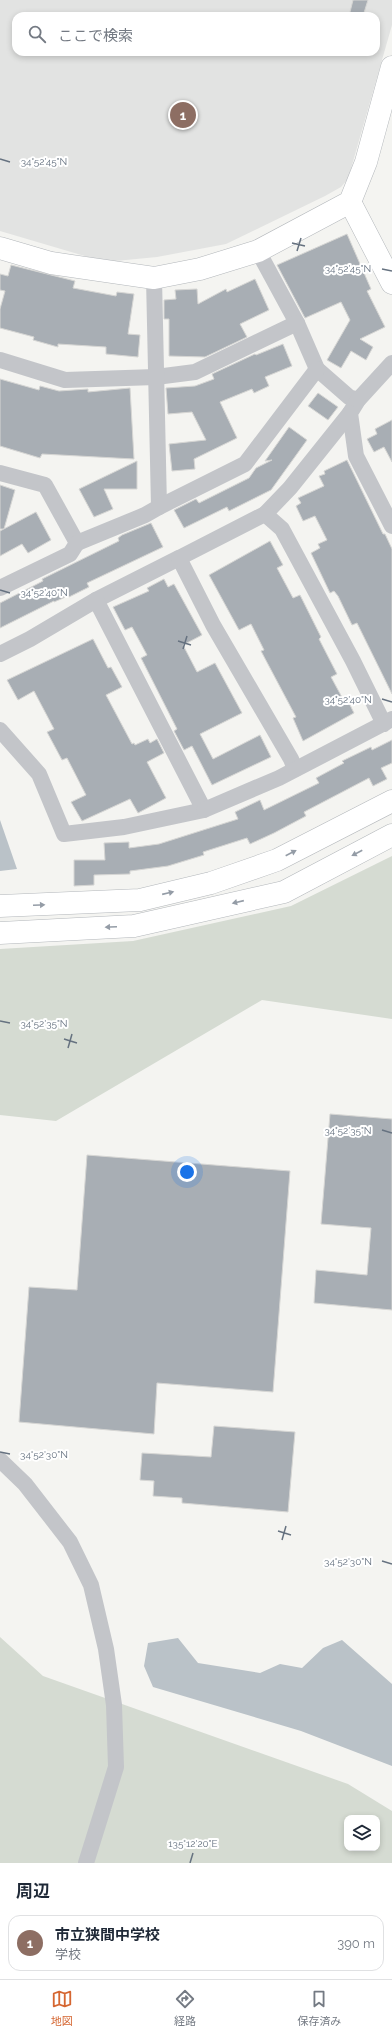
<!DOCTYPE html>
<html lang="ja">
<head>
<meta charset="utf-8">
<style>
	body { margin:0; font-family:Raleway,"Noto Sans JP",sans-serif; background:#f6f6f7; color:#1f2937 }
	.controls { position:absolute; right:12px; bottom:12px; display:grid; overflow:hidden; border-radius:8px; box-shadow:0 2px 6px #0003 }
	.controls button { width:36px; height:36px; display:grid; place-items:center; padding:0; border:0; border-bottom:1px solid #e0e1e3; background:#fff; color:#1f2937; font:20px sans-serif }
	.you { position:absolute; left:187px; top:1172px; width:14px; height:14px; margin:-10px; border:3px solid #fff; border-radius:50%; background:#1a73e8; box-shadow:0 0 0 6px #1a73e833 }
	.badge { display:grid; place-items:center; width:26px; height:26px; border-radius:50%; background:#d56631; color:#fff; font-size:13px; font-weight:700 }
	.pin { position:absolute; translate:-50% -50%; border:2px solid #fff; box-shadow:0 1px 4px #0006 }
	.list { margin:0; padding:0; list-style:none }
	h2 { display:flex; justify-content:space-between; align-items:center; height:52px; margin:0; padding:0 16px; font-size:17px }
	h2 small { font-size:13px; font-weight:400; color:#747a83 }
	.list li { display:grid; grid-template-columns:26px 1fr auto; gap:12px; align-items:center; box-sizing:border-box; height:56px; margin:0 8px 8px; padding:0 8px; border:1px solid #e0e1e3; border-radius:12px }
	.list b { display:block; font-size:15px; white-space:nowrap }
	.list p { margin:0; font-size:13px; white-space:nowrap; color:#747a83 }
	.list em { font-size:13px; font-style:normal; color:#747a83 }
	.icon { flex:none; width:22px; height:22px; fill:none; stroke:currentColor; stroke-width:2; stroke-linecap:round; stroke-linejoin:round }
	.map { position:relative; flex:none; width:392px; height:1863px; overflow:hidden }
	.search { position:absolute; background:#fff; box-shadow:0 2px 6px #0003; left:12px; right:12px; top:12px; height:44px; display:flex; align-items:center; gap:10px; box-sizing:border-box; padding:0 14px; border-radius:12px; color:#747a83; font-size:15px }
	.sheet { height:116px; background:#fff }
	nav { display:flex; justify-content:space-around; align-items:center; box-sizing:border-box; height:56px; border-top:1px solid #e0e1e3; background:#fff; font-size:11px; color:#747a83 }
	nav a { display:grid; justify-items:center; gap:2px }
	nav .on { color:#d56631 }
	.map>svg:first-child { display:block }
	.built { fill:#e2e3e2; fill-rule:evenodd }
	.green { fill:#d5dbd2; fill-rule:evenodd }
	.water { fill:#bac2c8 }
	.building { fill:#a8aeb4; stroke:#d6d6d4 }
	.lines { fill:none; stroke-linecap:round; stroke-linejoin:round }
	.secondary-casing { stroke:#b3b7bb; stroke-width:23 }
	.street { stroke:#c3c5c9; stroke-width:16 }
	.secondary { stroke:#fff; stroke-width:22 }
	.oneway { fill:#949ca6 }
	.ticks { fill:none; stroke:#667280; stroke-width:1.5 }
	.ticks-label { font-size:10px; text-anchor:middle; fill:#667280; stroke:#fff; stroke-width:4; stroke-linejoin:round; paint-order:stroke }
</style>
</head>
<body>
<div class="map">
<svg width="392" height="1863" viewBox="0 0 392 1863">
	<rect width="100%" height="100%" fill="#f4f4f1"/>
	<path class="built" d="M0,0H392V25L348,179L341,187L325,196L226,244L157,257L105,262L0,231ZM16,16H376V52H16Z"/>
	<g class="green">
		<polygon points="392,856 392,1019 262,1000 56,1121 0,1115 0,949 133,941 291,906"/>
		<path d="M0,1637L43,1676L348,1784L392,1811V1863H0ZM347,1818H377V1848H347Z"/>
	</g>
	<g class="water">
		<polygon points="0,820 17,869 0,871"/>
		<polygon points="178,1638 198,1663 260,1673 280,1664 302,1668 323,1648 342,1640 392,1684 392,1766 301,1731 153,1687 144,1666 148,1643"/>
	</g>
	<g class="building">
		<polygon points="353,0 368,0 363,16 349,16"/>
		<polygon points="347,234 371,289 367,291 385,327 360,339 373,347 366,360 351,351 341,368 327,360 350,320 341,302 305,318 277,265"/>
		<polygon points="11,265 75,281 73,288 116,296 117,292 134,294 128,334 140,335 138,357 106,354 106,347 58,344 58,347 33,340 34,337 0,328 0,309 5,291 0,290 0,274 8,276"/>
		<polygon points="255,279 269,310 240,324 247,337 205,357 169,356 169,319 164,319 164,300 176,299 175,290 197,289 198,304 226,289 227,292"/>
		<polygon points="283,344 292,366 265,377 269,386 254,393 252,389 220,402 237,438 194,459 195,469 172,471 169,444 206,440 192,412 168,414 166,388 195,386 214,379 212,374 255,354 256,355"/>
		<polygon points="0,379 39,390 40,386 59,391 88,389 88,392 130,388 134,459 42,454 40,458 0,446"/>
		<polygon points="318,393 338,407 328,420 308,406"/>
		<polygon points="392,420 392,462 384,447 374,452 367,439 377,434 375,429"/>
		<polygon points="289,427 307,440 271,490 229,511 227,507 184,528 174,510 196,499 199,503 249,478 256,468 272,460 265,461"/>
		<polygon points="347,460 383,534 385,534 392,549 392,694 357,623 352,625 338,596 334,591 330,593 311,553 320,548 318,544 327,540 315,516 303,521 296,506 301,503 298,498 324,486 319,476 325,474 324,471"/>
		<polygon points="137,461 137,489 104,489 113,509 94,517 79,489"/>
		<polygon points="0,485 15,490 4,529 0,529"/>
		<polygon points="36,512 51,540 28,553 22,544 0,556 0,531"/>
		<polygon points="151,523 163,547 87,583 89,587 69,597 68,596 54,602 54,601 0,628 0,603 43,581 42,579 119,541 118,538 122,535"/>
		<polygon points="270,541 283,565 277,568 293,598 300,595 321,637 319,639 337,674 331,677 344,701 347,699 354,713 303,741 293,718 296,717 261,651 264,650 251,624 239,630 209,575"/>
		<polygon points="164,579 168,587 174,584 202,635 183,645 197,672 215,663 242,713 200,734 213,759 260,735 271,757 212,785 192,746 184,750 174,731 177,729 141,658 147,655 132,627 125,630 113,607 149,591 147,588"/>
		<polygon points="93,639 108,668 111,667 122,687 106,695 132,744 134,743 135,745 148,739 150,743 157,739 164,753 147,762 166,798 138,813 130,799 82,821 71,802 86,795 67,758 62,760 47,732 54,729 34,691 18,700 7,680"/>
		<polygon points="392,740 392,763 381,768 387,779 373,786 369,778 304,812 306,816 274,833 250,844 247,838 203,852 204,855 168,866 130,871 130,874 94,875 94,885 74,886 74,860 105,860 104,843 129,842 129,848 159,844 238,819 235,812 260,800 264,810 319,783 316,778 344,763 342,761 371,747 372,750"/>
		<polygon points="330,1114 392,1119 392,1310 314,1303 316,1270 367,1275 371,1228 321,1224"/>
		<polygon points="87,1155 290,1171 273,1392 157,1383 154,1434 19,1422 29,1287 77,1290"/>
		<polygon points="214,1426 295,1432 288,1512 182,1503 182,1498 153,1496 154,1481 140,1480 142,1453 211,1457"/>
	</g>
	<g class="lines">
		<g class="secondary-casing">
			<g id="secondary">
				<polyline points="350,202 392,283"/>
				<polyline points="0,248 51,263 154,278 200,269 258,251 350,202 366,162 392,67"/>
				<polyline points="0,906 140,900 211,883 277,860 392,801"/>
				<polyline points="0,933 134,926 284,892 392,835"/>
			</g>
		</g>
		<g class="street">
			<polyline points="258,251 297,323 317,369 349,397 358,400"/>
			<polyline points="0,360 65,380 156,377 195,372 297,323"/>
			<polyline points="392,363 358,400 350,413 356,456 392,526"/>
			<polyline points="0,473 45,485 77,543 145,515 159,507 154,278"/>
			<polyline points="159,507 245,464 317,369"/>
			<polyline points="265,514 290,488 350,413"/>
			<polyline points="0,588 70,554 77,543"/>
			<polyline points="96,600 179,558"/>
			<polyline points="0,654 30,639 96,600 204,810 124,827 64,834 39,774 0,730"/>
			<polyline points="295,769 291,759 213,625 179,558 265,514 282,529 353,661 384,724"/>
			<polyline points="204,810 279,778 392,719"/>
			<polyline points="0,1460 25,1484 70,1542 91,1585 106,1649 114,1705 116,1767 86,1863"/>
		</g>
		<use href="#secondary" class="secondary"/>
	</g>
	<defs><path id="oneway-solid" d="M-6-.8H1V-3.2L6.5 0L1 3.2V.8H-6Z"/></defs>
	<g class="oneway">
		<use href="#oneway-solid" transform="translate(291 853) rotate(-27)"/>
		<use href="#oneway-solid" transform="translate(357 853) rotate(152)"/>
		<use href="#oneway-solid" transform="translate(168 893) rotate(-13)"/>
		<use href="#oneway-solid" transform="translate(238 902) rotate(167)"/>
		<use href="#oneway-solid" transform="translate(39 905) rotate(-3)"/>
		<use href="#oneway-solid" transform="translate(111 927) rotate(177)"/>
	</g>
	<path class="ticks" d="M0,159L10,162M292,243L305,246M297,251L301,238M382,269L392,271M0,590L10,593M178,641L191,645M183,649L187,636M382,699L392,702M0,1021L10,1023M64,1039L77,1043M68,1048L72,1034M382,1130L392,1133M0,1452L10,1454M278,1531L291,1535M282,1540L286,1526M382,1561L392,1564M190,1863L193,1853"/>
	<g class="ticks-label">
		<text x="44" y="165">34°52'45"N</text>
		<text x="348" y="272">34°52'45"N</text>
		<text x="44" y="596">34°52'40"N</text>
		<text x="348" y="703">34°52'40"N</text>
		<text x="44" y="1027">34°52'35"N</text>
		<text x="348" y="1134">34°52'35"N</text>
		<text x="44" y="1458">34°52'30"N</text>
		<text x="348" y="1565">34°52'30"N</text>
		<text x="193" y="1847">135°12'20"E</text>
	</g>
</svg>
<div class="controls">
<button><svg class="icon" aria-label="layers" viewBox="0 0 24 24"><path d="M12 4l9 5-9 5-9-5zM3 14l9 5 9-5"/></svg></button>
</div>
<div class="you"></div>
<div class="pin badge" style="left:183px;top:115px;background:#8d6e63">1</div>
<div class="search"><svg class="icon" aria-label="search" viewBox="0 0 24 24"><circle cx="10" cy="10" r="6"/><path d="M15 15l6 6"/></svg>ここで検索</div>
</div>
<section class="sheet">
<h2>周辺<small></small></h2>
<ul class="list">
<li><span class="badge" style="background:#8d6e63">1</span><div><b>市立狭間中学校</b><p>学校</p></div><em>390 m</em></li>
</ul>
</section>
<nav>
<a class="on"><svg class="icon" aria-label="map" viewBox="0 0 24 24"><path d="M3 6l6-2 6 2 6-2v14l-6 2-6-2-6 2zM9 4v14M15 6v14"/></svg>地図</a>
<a><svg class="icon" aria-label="directions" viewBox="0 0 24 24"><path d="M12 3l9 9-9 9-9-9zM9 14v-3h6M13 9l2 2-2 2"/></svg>経路</a>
<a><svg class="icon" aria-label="saved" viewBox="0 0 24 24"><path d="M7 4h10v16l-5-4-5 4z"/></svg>保存済み</a>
</nav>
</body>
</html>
